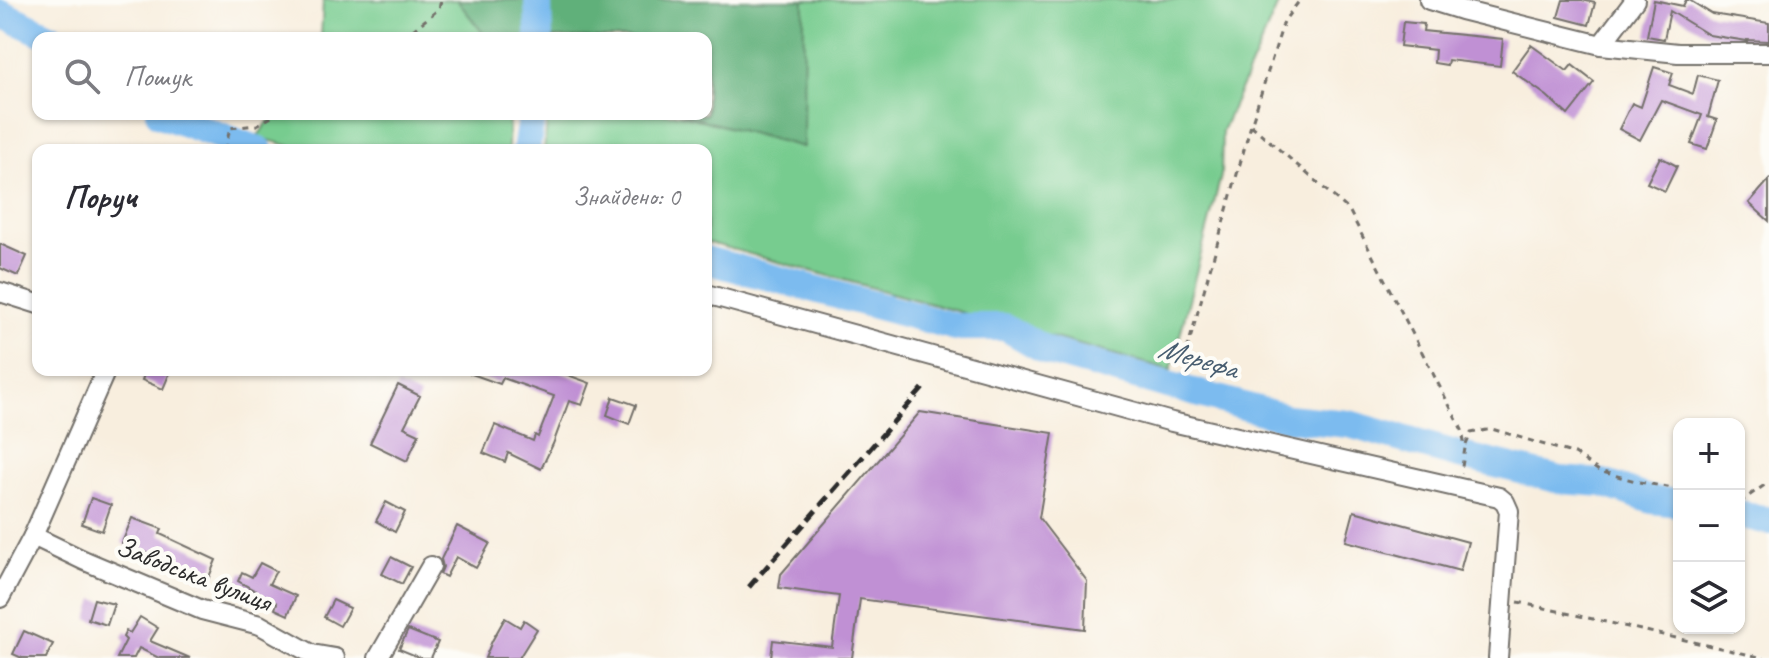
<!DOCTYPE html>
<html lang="uk">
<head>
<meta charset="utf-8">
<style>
	body { margin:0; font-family:Caveat,sans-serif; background:#f7f7f7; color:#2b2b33 }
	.controls { position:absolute; right:24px; bottom:24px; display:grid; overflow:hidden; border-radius:16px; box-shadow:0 2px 6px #0004 }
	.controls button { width:72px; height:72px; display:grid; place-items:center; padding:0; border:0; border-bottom:2px solid #e1e1e2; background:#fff; color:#2b2b33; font:40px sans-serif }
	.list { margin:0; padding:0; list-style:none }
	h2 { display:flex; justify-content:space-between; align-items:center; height:104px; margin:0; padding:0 32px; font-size:34px }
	h2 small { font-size:26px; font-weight:400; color:#7c7c81 }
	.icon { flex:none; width:44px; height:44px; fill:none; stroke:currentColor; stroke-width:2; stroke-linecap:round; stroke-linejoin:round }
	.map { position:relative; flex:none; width:1769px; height:658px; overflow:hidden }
	.search { position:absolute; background:#fff; box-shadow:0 2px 6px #0004; left:32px; top:32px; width:680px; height:88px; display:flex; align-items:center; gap:20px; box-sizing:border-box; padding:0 28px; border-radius:16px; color:#7c7c81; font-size:30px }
	.panel { position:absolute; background:#fff; box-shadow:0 2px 6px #0004; left:32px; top:144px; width:680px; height:232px; border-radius:16px }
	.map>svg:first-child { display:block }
	.green { fill:#77cc8f; stroke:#517c5d; stroke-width:2 }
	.forest { fill:#61b07a; stroke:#466e52; stroke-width:2 }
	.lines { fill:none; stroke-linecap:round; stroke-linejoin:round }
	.river { stroke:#7bbbef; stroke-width:28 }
	.building { fill:#c090d4 }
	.minor-casing { stroke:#736f6a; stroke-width:22 }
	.path { stroke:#736f6a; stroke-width:3; stroke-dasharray:6 6; stroke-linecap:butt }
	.minor { stroke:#fff; stroke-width:18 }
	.rail { stroke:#2b2b2b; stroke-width:5; stroke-dasharray:12 6; stroke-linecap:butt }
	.labels { text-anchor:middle; stroke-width:8; stroke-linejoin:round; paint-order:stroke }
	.street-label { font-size:28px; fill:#2b2b2b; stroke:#fdfcf7 }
	.water-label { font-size:30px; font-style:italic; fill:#475d70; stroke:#fdfcf7 }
</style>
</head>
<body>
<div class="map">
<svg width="1769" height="658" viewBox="0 0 1769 658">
	<rect width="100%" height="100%" fill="#fdfcf7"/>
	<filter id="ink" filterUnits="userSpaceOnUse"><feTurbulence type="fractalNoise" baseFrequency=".0125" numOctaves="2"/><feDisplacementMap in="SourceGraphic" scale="16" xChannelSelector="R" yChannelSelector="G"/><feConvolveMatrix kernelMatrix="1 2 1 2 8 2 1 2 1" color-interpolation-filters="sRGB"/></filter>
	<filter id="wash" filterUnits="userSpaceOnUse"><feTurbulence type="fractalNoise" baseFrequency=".006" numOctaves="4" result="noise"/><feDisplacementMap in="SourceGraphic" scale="32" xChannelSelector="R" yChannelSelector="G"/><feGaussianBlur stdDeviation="1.8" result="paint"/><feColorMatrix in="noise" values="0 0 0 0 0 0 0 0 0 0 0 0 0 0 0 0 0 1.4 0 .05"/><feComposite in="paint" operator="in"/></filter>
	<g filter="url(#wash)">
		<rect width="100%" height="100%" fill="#f8eede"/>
		<g class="green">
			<polygon points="323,0 457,0 487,38 321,38"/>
			<polygon points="804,0 1280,0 1222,131 1221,176 1171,370 706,242 706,150 544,150 548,114 679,114 802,147"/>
			<polygon points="274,114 509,114 508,150 304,150 257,137"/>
		</g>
		<polygon class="forest" points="457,0 804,0 803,147 679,114 706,114 706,38 487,38"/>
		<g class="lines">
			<g class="river">
				<polyline points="538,0 539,38"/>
				<polyline points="0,13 54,38"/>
				<polyline points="160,114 259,150"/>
				<polyline points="526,150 532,114"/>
				<polyline points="706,260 956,327 1005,327 1049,352 1287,418 1349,424 1459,455 1561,480 1603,483 1652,500 1679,503"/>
				<polyline points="1739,514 1769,521"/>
			</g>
		</g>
		<g id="blocks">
			<g class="building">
				<polygon points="1563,0 1582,0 1595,3 1589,25 1558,17"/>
				<polygon points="1654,0 1683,6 1686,0 1689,0 1712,14 1769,23 1769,41 1747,40 1747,41 1709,35 1670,11 1664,39 1647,36"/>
				<polygon points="1403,22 1424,24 1423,31 1503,39 1500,66 1448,60 1447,65 1434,63 1435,50 1400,46"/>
				<polygon points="1531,45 1567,71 1572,65 1594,82 1568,115 1547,96 1512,71"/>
				<polygon points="1654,67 1673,73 1669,85 1693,94 1698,75 1718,80 1708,117 1717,120 1707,149 1691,144 1702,115 1661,100 1640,140 1619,129 1632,103 1641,107"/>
				<polygon points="1660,157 1677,166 1665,191 1647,183"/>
				<polygon points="1769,180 1769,221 1749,203"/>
				<polygon points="0,244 27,256 18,276 0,268"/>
				<polygon points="146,370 171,370 163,389 142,380"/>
				<polygon points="466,370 554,370 590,383 582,405 569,401 553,444 541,469 508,453 505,462 483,453 495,425 533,441 535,435 538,437 554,396 503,378 500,384 466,372"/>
				<polygon points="398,385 420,396 404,427 419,434 407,461 370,443"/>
				<polygon points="613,397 636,405 629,424 607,415"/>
				<polygon points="920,412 1053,433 1039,518 1087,581 1085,629 860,599 852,658 771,658 773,640 832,647 839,596 779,588 781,574"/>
				<polygon points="91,498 111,505 102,531 82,524"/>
				<polygon points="386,502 405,512 395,532 376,521"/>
				<polygon points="1354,511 1468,542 1460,571 1346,541"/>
				<polygon points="132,518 162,529 160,534 216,560 207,582 192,575 193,572 122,543"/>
				<polygon points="457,526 490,543 476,568 456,557 446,577 440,574 443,567 441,559"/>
				<polygon points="391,557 411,567 402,584 382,574"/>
				<polygon points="260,563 276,571 269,584 296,596 288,615 275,609 277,603 238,581 242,572 252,577"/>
				<polygon points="94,599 114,604 107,625 88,619"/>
				<polygon points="333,600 350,608 340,626 324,617"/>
				<polygon points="140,617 158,628 150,641 190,658 159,658 139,648 134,658 117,658 126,640 123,637 126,631 130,633"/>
				<polygon points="505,618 520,627 524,620 537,629 519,658 485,658 492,641"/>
				<polygon points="408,630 438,642 431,658 421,658 399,649"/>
				<polygon points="24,631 53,644 46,658 22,658 13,654"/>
			</g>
		</g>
	</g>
	<g filter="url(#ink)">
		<use href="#blocks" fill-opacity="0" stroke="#736f6a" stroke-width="2"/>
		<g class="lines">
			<g class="minor-casing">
				<g id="minor">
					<polyline points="1429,0 1461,10 1601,45 1678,53 1769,53"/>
					<polyline points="1601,45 1635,0"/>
					<polyline points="0,292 38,304"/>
					<polyline points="706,294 1172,422 1499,497 1505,502 1509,511 1498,658"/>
					<polyline points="33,536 83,560 202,610 260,625 312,654 335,658"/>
					<polyline points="0,598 33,536 106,370"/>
					<polyline points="378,658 431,566"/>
				</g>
			</g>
			<g class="path">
				<polyline points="403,38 439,9 441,0"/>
				<polyline points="1251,125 1349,210 1462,430 1465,448 1461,473"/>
				<polyline points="225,150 230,128 257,125 277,114"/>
				<polyline points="1187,350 1251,125 1284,21 1300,0"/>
				<polyline points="1466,445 1471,433 1492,429 1575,454 1599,471 1639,482 1679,489"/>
				<polyline points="1739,499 1743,500 1769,482"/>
				<polyline points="1518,602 1764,658"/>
			</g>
			<use href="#minor" class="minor"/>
			<polyline class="rail" points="749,587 924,387"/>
		</g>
	</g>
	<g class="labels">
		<g class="street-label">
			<text transform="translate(194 573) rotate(21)" y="10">Заводська вулиця</text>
		</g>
		<g class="water-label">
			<text transform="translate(1198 358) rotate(16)" y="10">Мерефа</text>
		</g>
	</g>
</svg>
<div class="controls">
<button>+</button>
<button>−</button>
<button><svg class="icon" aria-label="layers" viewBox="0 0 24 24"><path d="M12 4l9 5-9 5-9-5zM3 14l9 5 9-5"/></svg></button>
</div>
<div class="search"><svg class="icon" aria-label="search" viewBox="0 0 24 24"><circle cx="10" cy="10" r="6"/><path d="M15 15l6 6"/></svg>Пошук</div>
<section class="panel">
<h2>Поруч<small>Знайдено: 0</small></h2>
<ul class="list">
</ul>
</section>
</div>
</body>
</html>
